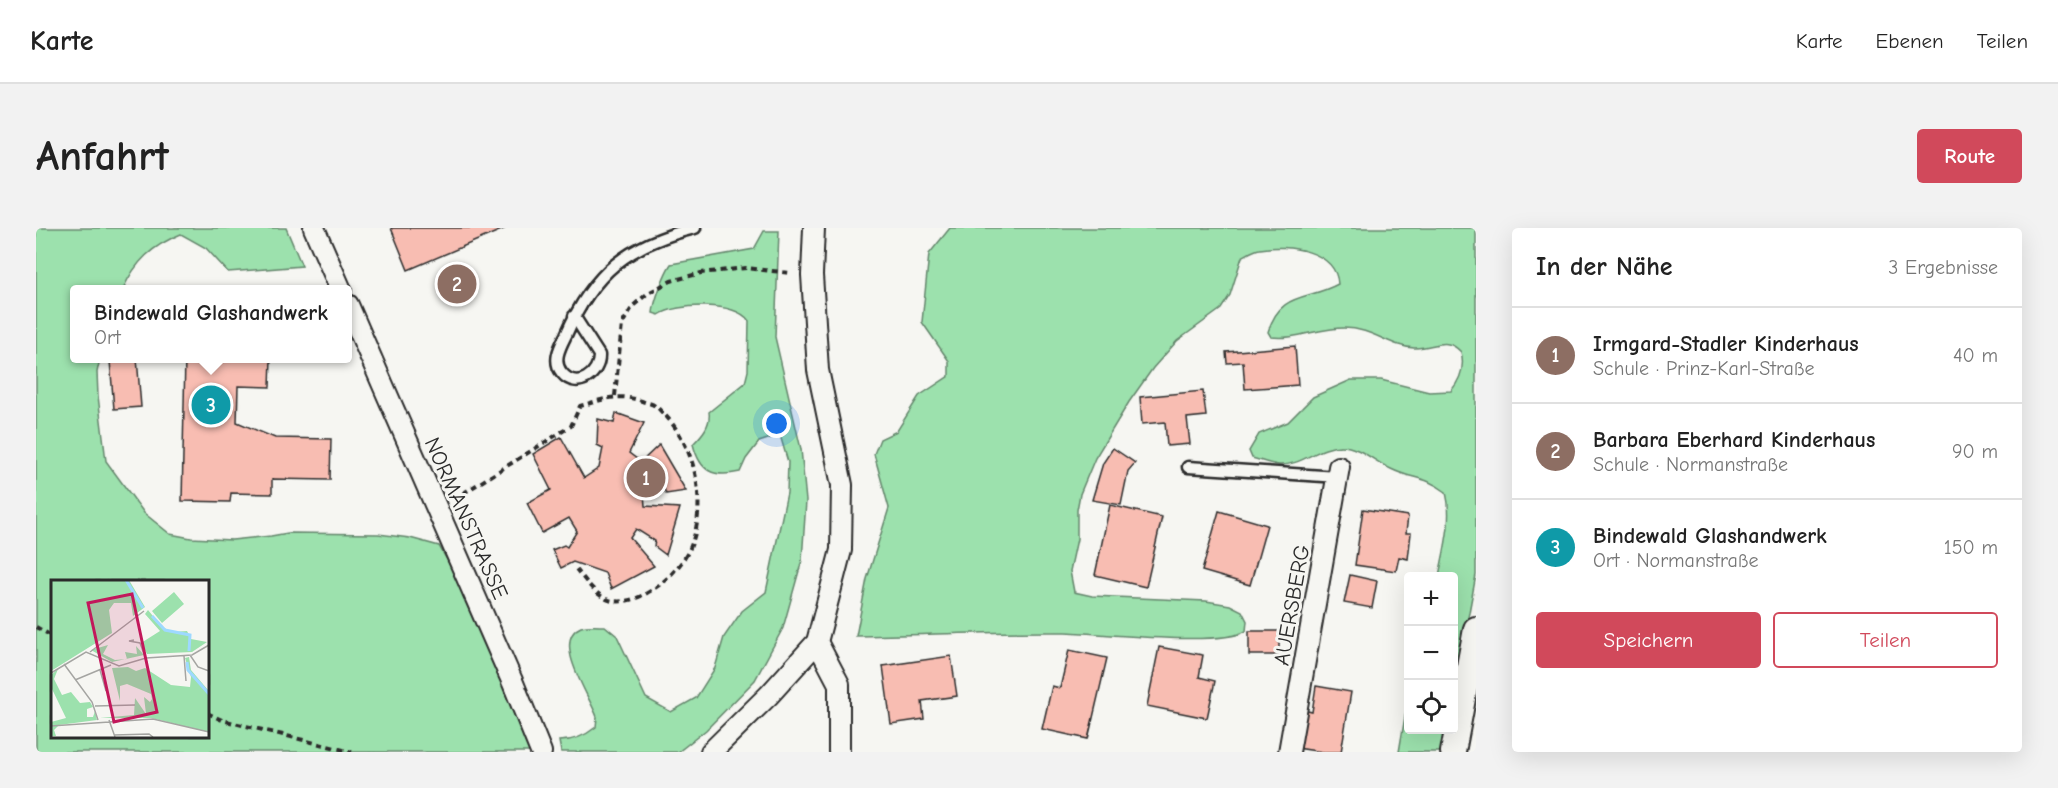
<!DOCTYPE html>
<html lang="de">
<head>
<meta charset="utf-8">
<style>
	body { margin:0; font-family:"Comic Neue",sans-serif; background:#f2f2f2; color:#222 }
	.controls { position:absolute; right:18px; bottom:18px; display:grid; overflow:hidden; border-radius:6px; box-shadow:0 6px 24px #0002 }
	.controls button { width:54px; height:54px; display:grid; place-items:center; padding:0; border:0; border-bottom:2px solid #e0e0e0; background:#fff; color:#222; font:30px sans-serif }
	.you { position:absolute; left:741px; top:196px; width:21px; height:21px; margin:-15px; border:4px solid #fff; border-radius:50%; background:#1a73e8; box-shadow:0 0 0 9px #1a73e833 }
	.badge { display:grid; place-items:center; width:39px; height:39px; border-radius:50%; background:#d1495b; color:#fff; font-size:20px; font-weight:700 }
	.pin { position:absolute; translate:-50% -50%; border:3px solid #fff; box-shadow:0 2px 6px #0006 }
	.popup { position:absolute; left:34px; top:57px; width:282px; height:78px; box-sizing:border-box; display:grid; place-content:center; border-radius:6px; background:#fff; filter:drop-shadow(0 2px 4px #0005); font-size:20px; white-space:nowrap; color:#767676 }
	.popup b { font-size:22px; color:#222 }
	.popup::after { content:''; position:absolute; left:50%; top:100%; margin-left:-12px; border:12px solid transparent; border-top-color:#fff }
	.list { margin:0; padding:0; list-style:none }
	h2 { display:flex; justify-content:space-between; align-items:center; height:78px; margin:0; padding:0 24px; font-size:26px }
	h2 small { font-size:20px; font-weight:400; color:#767676 }
	.list li { display:grid; grid-template-columns:39px 1fr auto; gap:18px; align-items:center; box-sizing:border-box; height:96px; padding:0 24px; border-top:2px solid #e0e0e0 }
	.list b { display:block; font-size:22px; white-space:nowrap }
	.list p { margin:0; font-size:20px; white-space:nowrap; color:#767676 }
	.list em { font-size:20px; font-style:normal; color:#767676 }
	.actions { display:flex; gap:12px; padding:18px 24px }
	.actions a { flex:1; padding:14px 0; border:2px solid #d1495b; border-radius:6px; text-align:center; font-size:21px; color:#d1495b }
	.actions .main { background:#d1495b; color:#fff }
	.icon { flex:none; width:33px; height:33px; fill:none; stroke:currentColor; stroke-width:2; stroke-linecap:round; stroke-linejoin:round }
	.map { position:relative; flex:none; width:1440px; height:524px; overflow:hidden; border-radius:6px }
	header { display:flex; align-items:center; gap:36px; box-sizing:border-box; height:84px; padding:0 30px; background:#fff; border-bottom:2px solid #e0e0e0 }
	header strong { font-size:28px }
	nav { display:flex; gap:33px; margin-inline-start:auto; font-size:21px }
	.intro { display:flex; align-items:center; justify-content:space-between; box-sizing:border-box; height:144px; padding:0 36px }
	h1 { margin:0; font-size:42px }
	.button { padding:15px 27px; border-radius:6px; background:#d1495b; color:#fff; font-size:21px; font-weight:700 }
	main { display:flex; gap:36px; padding:0 36px }
	aside { flex:1; background:#fff; border-radius:6px; box-shadow:0 6px 24px #0002 }
	.map>svg:first-child { display:block }
	.green { fill:#9ce1ad; stroke:#64866c; stroke-width:1.5; fill-rule:evenodd }
	.building { fill:#f8bdb2; stroke:#2b2b2b; stroke-width:1.5 }
	.lines { fill:none; stroke-linecap:round; stroke-linejoin:round }
	.service-casing { stroke:#2b2b2b; stroke-width:15 }
	.minor-casing { stroke:#2b2b2b; stroke-width:24 }
	.tertiary-casing { stroke:#2b2b2b; stroke-width:28 }
	.path { stroke:#2b2b2b; stroke-width:4; stroke-dasharray:6 4.5; stroke-linecap:butt }
	.service { stroke:#f6f6f2; stroke-width:10 }
	.minor { stroke:#f6f6f2; stroke-width:20 }
	.tertiary { stroke:#f6f6f2; stroke-width:24 }
	.labels { text-anchor:middle; stroke-width:6; stroke-linejoin:round; paint-order:stroke }
	.street-label { font-size:22px; fill:#2b2b2b; stroke:#f6f6f2 }
	.inset-river { fill:none; stroke:#9ed9ff; stroke-width:3 }
	.inset-road { fill:none; stroke:#a5a5a2; stroke-width:1.5 }
	.view { fill:#c2185b; fill-opacity:0.15; stroke:#c2185b; stroke-width:3 }
	.inset-edge { fill:none; stroke:#2b2b2b; stroke-width:3 }
</style>
</head>
<body>
<header>
<strong>Karte</strong>
<nav><a>Karte</a><a>Ebenen</a><a>Teilen</a></nav>
</header>
<div class="intro"><h1>Anfahrt</h1><a class="button">Route</a></div>
<main>
<div class="map">
<svg width="1440" height="524" viewBox="0 0 1440 524">
	<rect width="100%" height="100%" fill="#f6f6f2"/>
	<filter id="ink" filterUnits="userSpaceOnUse"><feTurbulence type="fractalNoise" baseFrequency=".0167" numOctaves="2"/><feDisplacementMap in="SourceGraphic" scale="12" xChannelSelector="R" yChannelSelector="G"/><feConvolveMatrix kernelMatrix="1 2 1 2 8 2 1 2 1" color-interpolation-filters="sRGB"/></filter>
	<g filter="url(#ink)">
		<g class="green">
			<path d="M0,0H250L266,38L192,44L170,20L145,6C116,18 100,33 87,61L39,62V130L64,131L61,144L62,168L70,233L108,285L134,306L155,310L196,312L235,308L252,305L342,306L374,310L403,318L420,348L437,390L473,467L495,524H0ZM16,353H171V508H16Z"/>
			<path d="M914,0H1440V347L1418,465V349L1403,348C1408,322 1417,291 1410,264C1388,247 1377,252 1355,241C1339,234 1323,218 1305,218C1283,218 1265,238 1243,237C1234,236 1224,232 1216,230L1213,223L1223,206L1252,194L1277,169L1315,152H1345L1393,164L1415,163C1425,151 1429,139 1425,124C1410,107 1397,121 1378,120C1354,119 1336,100 1308,100C1282,100 1260,112 1235,109L1232,104C1244,63 1271,73 1302,56C1300,22 1251,16 1224,21C1217,22 1212,26 1206,29L1194,67L1185,81L1141,113L1117,140L1093,174L1059,230L1044,266L1041,282V311L1034,343L1038,364L1056,368L1170,373L1194,377L1206,383L1211,393L1210,403C1184,419 1065,405 1029,404C960,403 890,407 820,408L831,351L853,280L838,226L844,211L861,203L883,168L913,148V133L886,94L893,26Z"/>
			<path d="M728,3H743L739,109L765,221L770,273L766,332L747,400L719,452L670,502L642,524H525L523,513C537,513 549,508 560,499L561,489C555,470 514,412 545,399C552,397 562,398 569,398L581,408L610,470L635,484L660,470L679,440L688,409L706,383L730,364L751,265L752,234L744,207L723,214L710,231L704,244C677,250 664,244 657,216C666,207 675,197 673,184L709,155L712,143L713,93C701,73 640,75 623,87L617,85C618,74 628,46 635,36L718,21Z"/>
			<polygon points="1372,471 1372,502 1410,502 1405,524 1363,524"/>
		</g>
		<g class="building">
			<polygon points="355,0 470,0 372,42"/>
			<polygon points="1259,118 1262,157 1209,161 1207,134 1191,135 1190,124"/>
			<polygon points="101,130 105,179 78,181 74,133"/>
			<polygon points="149,130 235,130 234,159 202,158 201,194 239,210 295,211 294,252 236,251 236,266 195,265 194,274 146,273"/>
			<polygon points="1167,163 1170,188 1151,190 1154,216 1131,218 1129,194 1106,196 1104,169"/>
			<polygon points="580,185 608,195 593,225 605,234 623,217 650,263 630,266 628,261 608,265 609,278 644,280 630,327 618,318 619,313 600,301 594,310 618,338 575,361 569,345 537,334 525,340 516,322 528,317 531,319 541,303 533,290 506,305 491,275 515,262 497,226 525,209 548,250 563,240 567,220 561,217 562,191 578,195"/>
			<polygon points="1077,220 1099,235 1092,243 1085,277 1056,272 1067,235"/>
			<polygon points="1074,277 1126,289 1110,359 1059,347"/>
			<polygon points="1327,281 1372,288 1370,305 1375,305 1372,331 1363,329 1360,343 1319,337"/>
			<polygon points="1183,283 1231,297 1214,357 1166,343"/>
			<polygon points="1314,347 1341,353 1336,380 1308,375"/>
			<rect x="1213" y="403" width="30" height="24"/>
			<polygon points="1123,419 1167,427 1163,449 1179,453 1171,490 1111,478"/>
			<polygon points="1033,422 1071,430 1052,511 1006,501 1016,458 1024,460"/>
			<polygon points="915,428 921,468 886,473 888,491 855,496 847,438"/>
			<polygon points="1280,458 1315,464 1305,524 1287,524 1261,520 1267,482 1276,484"/>
		</g>
		<g class="lines">
			<g class="service-casing">
				<g id="service">
					<path d="M538,88L563,127C564,146 541,163 526,145C516,133 524,119 530,107C557,44 593,16 659,0"/>
					<polyline points="1152,239 1302,249"/>
				</g>
			</g>
			<g class="minor-casing">
				<g id="minor">
					<polyline points="278,0 305,62"/>
					<polyline points="312,77 477,455 505,524"/>
					<polyline points="781,414 803,456 803,524"/>
					<polyline points="675,524 733,467 781,414 805,322 806,257 782,142 776,47 778,0"/>
					<polyline points="1253,524 1303,239"/>
				</g>
			</g>
			<g class="tertiary-casing">
				<polyline id="tertiary" points="1417,524 1440,401"/>
			</g>
			<g class="path">
				<polyline points="579,168 586,96 597,78 612,65 635,53 665,45 710,40 754,45"/>
				<path d="M418,271L535,198L544,178C569,171 581,165 606,173C610,175 616,175 619,178C623,180 626,185 629,187C659,219 671,272 656,315C647,342 607,378 577,373C562,371 549,352 540,341"/>
				<polyline points="0,399 16,408"/>
				<polyline points="171,485 186,492 316,524"/>
			</g>
			<use href="#service" class="service"/>
			<use href="#minor" class="minor"/>
			<use href="#tertiary" class="tertiary"/>
		</g>
	</g>
	<g class="labels">
		<g class="street-label">
			<text transform="translate(431 290) rotate(66)" y="8">NORMANSTRASSE</text>
			<text transform="translate(1255 377) rotate(-80)" y="8">AUERSBERG</text>
		</g>
	</g>
	<g transform="translate(15 352)">
		<rect width="158" height="158" fill="#f6f6f2"/>
		<path d="M0,0H78L94,27L82,36L80,23H63L58,30L61,53L0,91ZM123,12L133,24L111,43L101,31ZM97,30L111,47L122,52L136,51L140,59L156,62L141,72L96,74L90,63L109,51L94,34ZM57,65L52,74L64,80L76,79L74,72L86,74L85,66L93,75L61,82L40,70ZM138,77L140,90L157,110V152L100,138H49L83,135L84,118L95,134L93,117L99,122L101,119L100,114L76,104L69,106V121L61,88L77,87L85,91L94,88L120,105L139,107L140,97L134,78ZM7,89L3,99L11,115L20,112L29,123L39,122L42,127L36,129V137H42L44,131L46,140L8,145L3,150L5,156H0V142L15,138L0,107V95Z" fill="#9ce1ad"/>
		<path class="inset-river" d="M75,0L92,28M101,36L114,50L139,55L138,71M136,82L137,90L158,114"/>
		<path class="inset-road" d="M83,60L78,61L89,63L96,82M39,72L93,31M139,75L147,87L158,91M133,76L135,101M13,84L41,122L47,140M49,90L55,111M0,93L35,72L68,86L95,78L141,75L158,65M24,100L60,85M44,126L84,125M58,140L64,157M0,146L102,139L158,152M63,155L98,154L102,157"/>
		<path class="view" d="M81,14L106,132L63,142L37,23Z"/>
		<rect width="158" height="158" class="inset-edge"/>
	</g>
</svg>
<div class="controls">
<button>+</button>
<button>−</button>
<button><svg class="icon" aria-label="locate" viewBox="0 0 24 24"><circle cx="12" cy="12" r="6"/><path d="M12 2v4M12 18v4M2 12h4M18 12h4"/></svg></button>
</div>
<div class="you"></div>
<div class="pin badge" style="left:610px;top:250px;background:#8d6e63">1</div>
<div class="pin badge" style="left:421px;top:56px;background:#8d6e63">2</div>
<div class="pin badge" style="left:175px;top:177px;background:#0f9aa8">3</div>
<div class="popup"><b>Bindewald Glashandwerk</b>Ort</div>
</div>
<aside>
<h2>In der Nähe<small>3 Ergebnisse</small></h2>
<ul class="list">
<li><span class="badge" style="background:#8d6e63">1</span><div><b>Irmgard-Stadler Kinderhaus</b><p>Schule · Prinz-Karl-Straße</p></div><em>40 m</em></li>
<li><span class="badge" style="background:#8d6e63">2</span><div><b>Barbara Eberhard Kinderhaus</b><p>Schule · Normanstraße</p></div><em>90 m</em></li>
<li><span class="badge" style="background:#0f9aa8">3</span><div><b>Bindewald Glashandwerk</b><p>Ort · Normanstraße</p></div><em>150 m</em></li>
</ul>
<div class="actions"><a class="main">Speichern</a><a>Teilen</a></div>
</aside>
</main>
</body>
</html>
